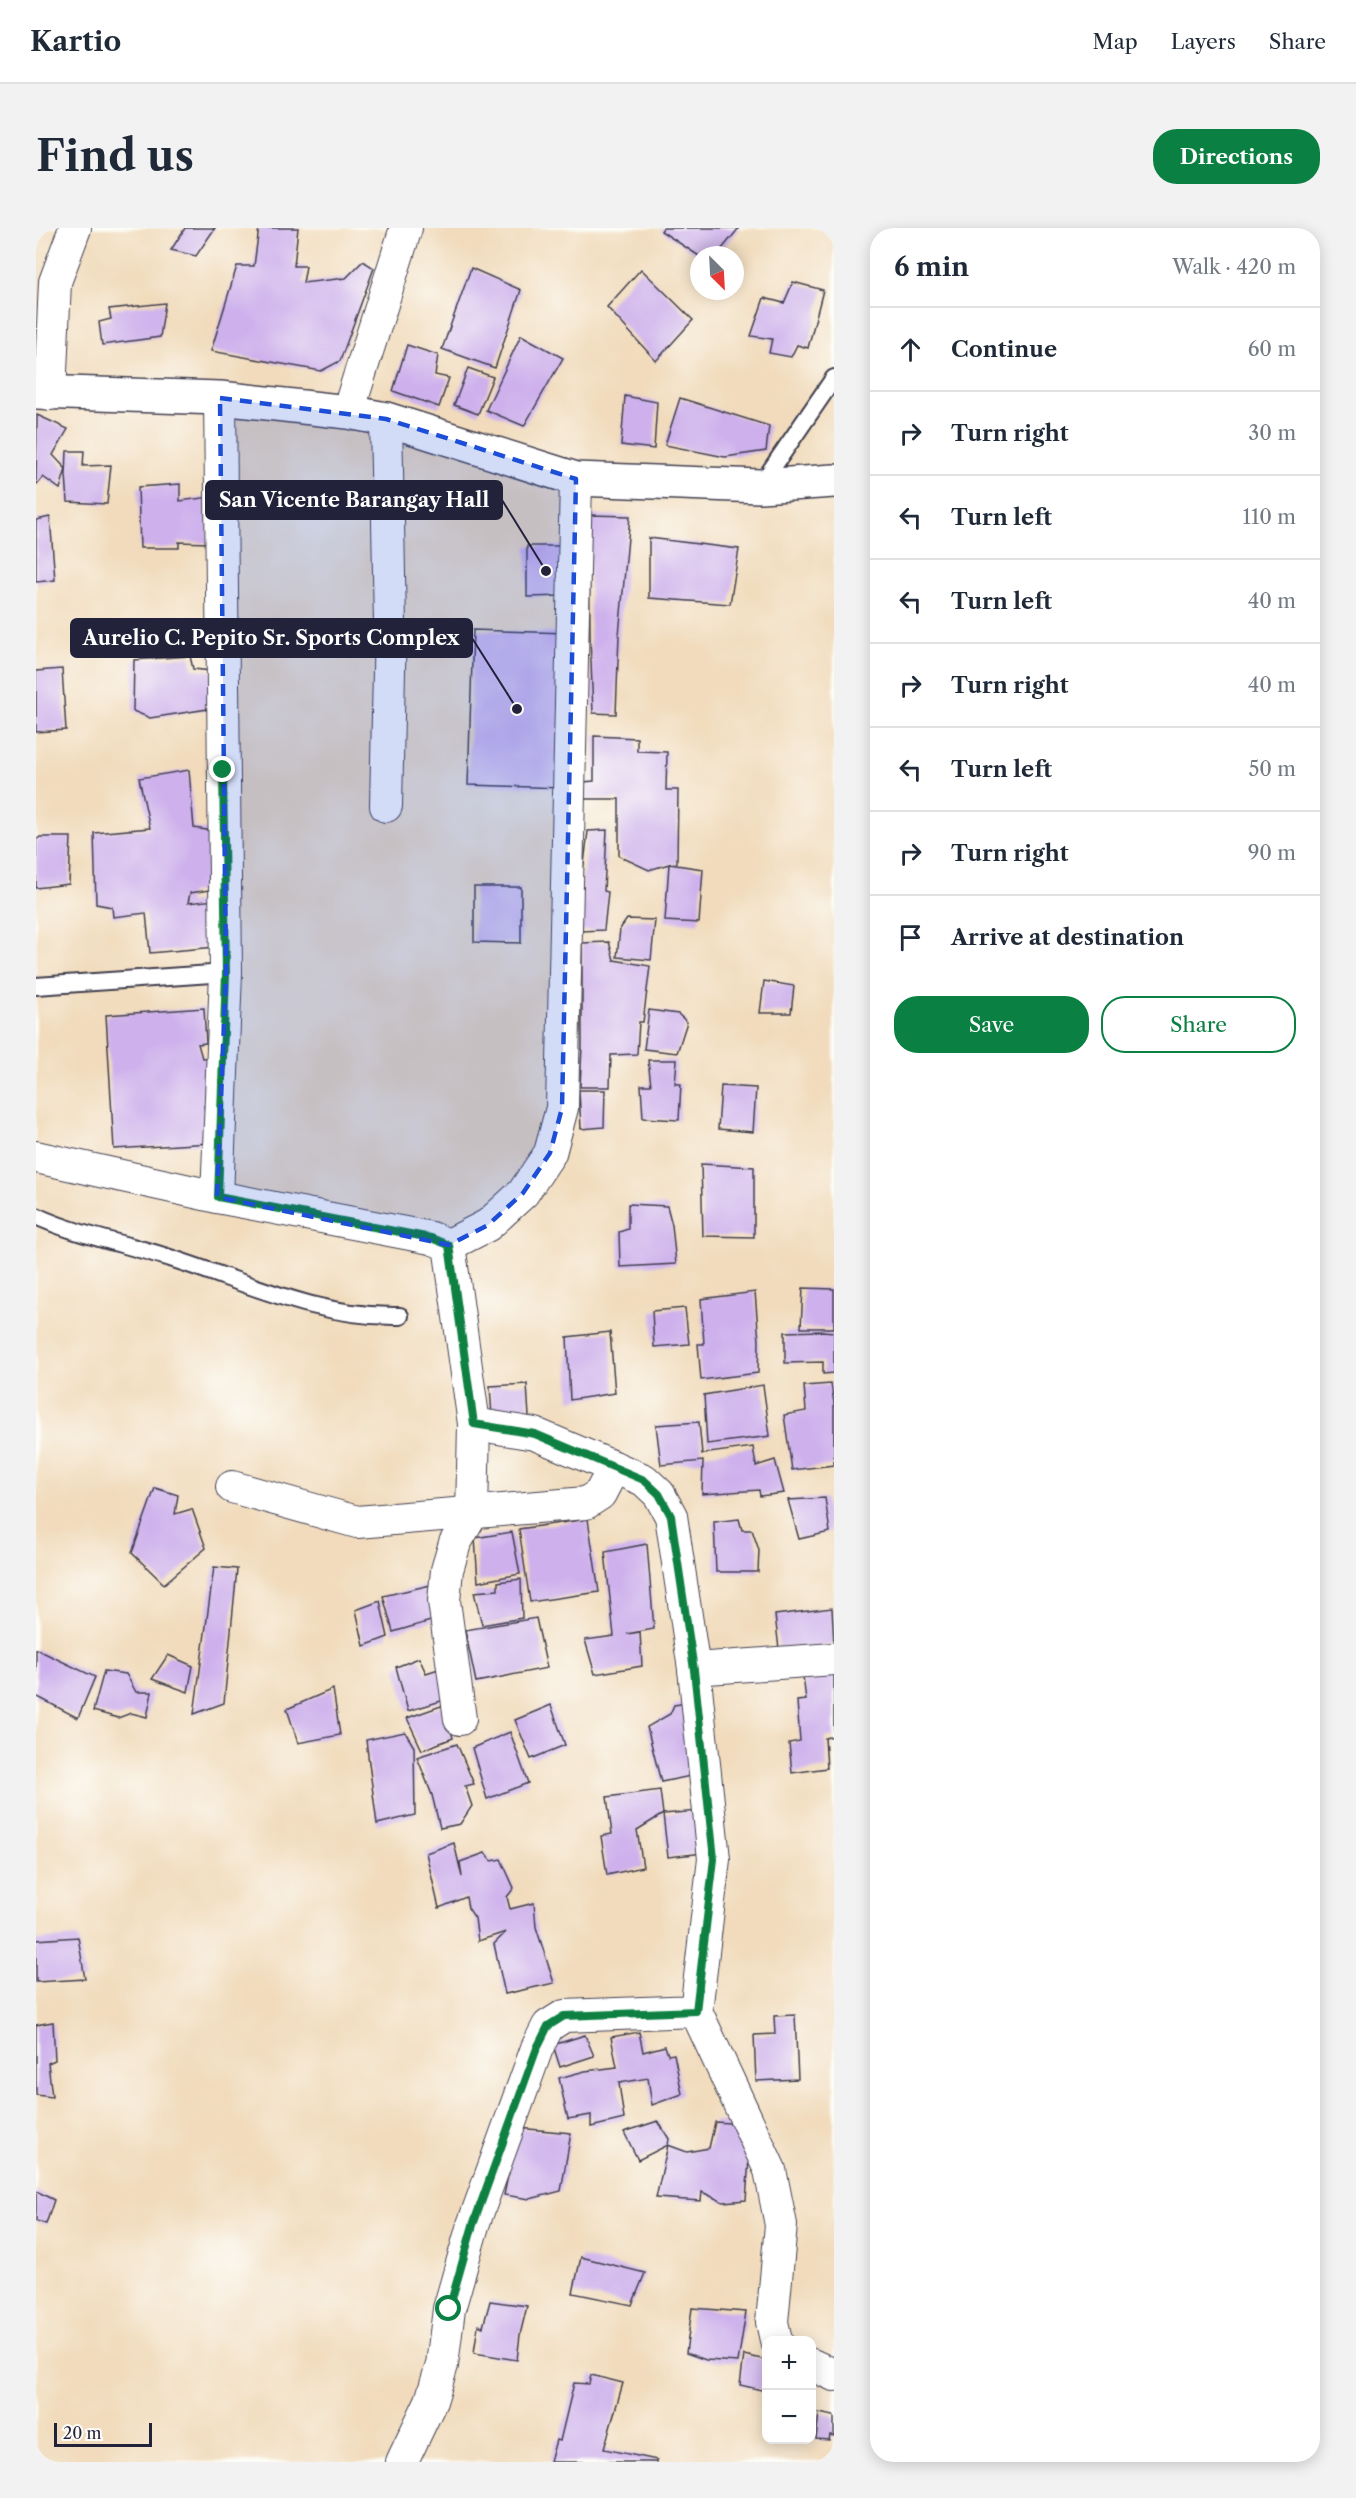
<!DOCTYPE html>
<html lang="en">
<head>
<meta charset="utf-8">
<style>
	body { margin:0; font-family:"Libre Caslon Text",serif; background:#f2f2f3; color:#1f2937 }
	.controls { position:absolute; right:18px; bottom:18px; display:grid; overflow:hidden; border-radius:12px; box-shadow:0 3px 15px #0003 }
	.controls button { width:54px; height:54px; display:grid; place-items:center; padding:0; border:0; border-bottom:2px solid #e0e1e3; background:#fff; color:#1f2937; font:30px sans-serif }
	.compass { position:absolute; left:654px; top:18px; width:54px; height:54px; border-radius:50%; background:#fff; box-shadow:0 3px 15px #0003; rotate:156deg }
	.scale { position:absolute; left:18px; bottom:15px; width:98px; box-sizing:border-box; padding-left:6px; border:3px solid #22223b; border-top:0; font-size:16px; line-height:21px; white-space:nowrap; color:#22223b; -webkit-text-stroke:4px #fdfcf7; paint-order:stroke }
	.stop { position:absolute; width:18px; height:18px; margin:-14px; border:4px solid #0b8043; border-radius:50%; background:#fff }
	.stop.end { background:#0b8043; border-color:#fff; box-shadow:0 2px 6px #0008 }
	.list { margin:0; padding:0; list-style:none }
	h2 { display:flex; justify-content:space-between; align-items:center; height:78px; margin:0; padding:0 24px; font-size:26px }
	h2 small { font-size:20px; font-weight:400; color:#747a83 }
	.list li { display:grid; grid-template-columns:39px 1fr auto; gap:18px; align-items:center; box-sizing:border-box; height:84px; padding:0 24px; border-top:2px solid #e0e1e3 }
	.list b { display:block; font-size:22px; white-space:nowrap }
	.list em { font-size:20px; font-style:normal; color:#747a83 }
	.actions { display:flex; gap:12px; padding:18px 24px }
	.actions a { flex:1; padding:14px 0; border:2px solid #0b8043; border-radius:24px; text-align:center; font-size:21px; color:#0b8043 }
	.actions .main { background:#0b8043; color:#fff }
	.icon { flex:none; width:33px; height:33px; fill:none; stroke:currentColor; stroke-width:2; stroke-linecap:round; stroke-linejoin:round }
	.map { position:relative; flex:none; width:798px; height:2234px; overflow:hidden; border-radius:24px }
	header { display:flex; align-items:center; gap:36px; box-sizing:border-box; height:84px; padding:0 30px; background:#fff; border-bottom:2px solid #e0e1e3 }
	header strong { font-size:28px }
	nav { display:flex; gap:33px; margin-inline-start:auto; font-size:21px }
	.intro { display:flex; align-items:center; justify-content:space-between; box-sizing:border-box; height:144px; padding:0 36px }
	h1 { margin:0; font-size:42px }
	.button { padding:15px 27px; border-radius:24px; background:#0b8043; color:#fff; font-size:21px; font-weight:700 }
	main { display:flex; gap:36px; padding:0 36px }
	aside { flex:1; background:#fff; border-radius:24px; box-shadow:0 3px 15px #0003 }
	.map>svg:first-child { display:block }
	.building { fill:#cdb0ec }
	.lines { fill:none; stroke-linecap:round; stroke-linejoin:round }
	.lane-casing { stroke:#413e4e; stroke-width:20 }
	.street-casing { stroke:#413e4e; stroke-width:34 }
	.secondary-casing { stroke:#413e4e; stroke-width:36 }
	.lane { stroke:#fff; stroke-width:16 }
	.street { stroke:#fff; stroke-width:32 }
	.secondary { stroke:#fff; stroke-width:33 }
	.route { stroke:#0b8043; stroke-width:8 }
	.marked { fill:#1d4ed8; fill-opacity:0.2; stroke:#1d4ed8; stroke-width:4.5; stroke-dasharray:12 8; stroke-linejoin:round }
	.leader { fill:none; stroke:#22223b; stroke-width:2 }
	.callout-dot { fill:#22223b; stroke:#fdfcf7; stroke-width:2 }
	.callout { fill:#22223b; stroke:#22223b; stroke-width:2 }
	.callout-label { font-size:20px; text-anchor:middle; font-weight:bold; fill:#fff }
</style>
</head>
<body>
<header>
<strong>Kartio</strong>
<nav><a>Map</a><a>Layers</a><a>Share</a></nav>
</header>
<div class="intro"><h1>Find us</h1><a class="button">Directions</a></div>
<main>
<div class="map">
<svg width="798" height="2234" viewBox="0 0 798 2234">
	<rect width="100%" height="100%" fill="#fdfcf7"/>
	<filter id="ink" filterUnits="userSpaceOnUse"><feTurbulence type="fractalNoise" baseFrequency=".0167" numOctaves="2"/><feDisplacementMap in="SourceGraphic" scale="12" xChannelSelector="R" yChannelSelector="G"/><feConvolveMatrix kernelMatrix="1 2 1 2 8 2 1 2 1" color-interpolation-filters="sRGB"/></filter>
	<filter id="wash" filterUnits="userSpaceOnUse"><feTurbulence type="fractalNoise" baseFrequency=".008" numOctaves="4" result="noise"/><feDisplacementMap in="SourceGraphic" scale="24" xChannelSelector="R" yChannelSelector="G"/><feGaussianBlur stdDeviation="1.35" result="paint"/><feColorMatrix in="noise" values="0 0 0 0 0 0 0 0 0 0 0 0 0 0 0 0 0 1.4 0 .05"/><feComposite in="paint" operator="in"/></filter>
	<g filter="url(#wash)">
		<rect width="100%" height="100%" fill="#f1dbbc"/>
		<g id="blocks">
			<g class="building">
				<polygon points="149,0 179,0 160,28 135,22"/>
				<polygon points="223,0 262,0 258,38 270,38 267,55 310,50 327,33 338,40 304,133 285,143 175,123 201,38 218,38"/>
				<polygon points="627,0 703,0 681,27 663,28 625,3"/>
				<polygon points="435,40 485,62 459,140 406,121"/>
				<polygon points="605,41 657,92 620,133 571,79"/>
				<polygon points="757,54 787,62 772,120 761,117 755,129 733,125 736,111 715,108 728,70 748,75"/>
				<polygon points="129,75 124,109 66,117 63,94 75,91 73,81"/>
				<polygon points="485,107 527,130 488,198 450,182"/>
				<polygon points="371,117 402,127 399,147 413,150 403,179 357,163"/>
				<polygon points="432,140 457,149 442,186 418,177"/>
				<polygon points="589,168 621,174 618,221 585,217"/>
				<polygon points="644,170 733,198 730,223 689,229 629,217"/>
				<polygon points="1,187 32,201 17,227 30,241 24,261 7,249 0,257"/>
				<polygon points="31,223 48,223 47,238 75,237 71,276 32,274 30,247"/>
				<polygon points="144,256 144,273 174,269 172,315 143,314 143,320 104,320 102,259"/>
				<polygon points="553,287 594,288 583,407 580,486 557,485 554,407"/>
				<polygon points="14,289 19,352 0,354 0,292"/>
				<polygon points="613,310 703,321 694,376 613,370"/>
				<polygon points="491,318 528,318 528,368 491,369"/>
				<polygon points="437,402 531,405 526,560 432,557"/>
				<polygon points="154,428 157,441 176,443 178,480 114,490 97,483 98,432"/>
				<polygon points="26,441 30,502 0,504 0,443"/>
				<polygon points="558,508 601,510 601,523 631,524 630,562 642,562 641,635 633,636 667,641 663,695 629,693 633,636 613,642 583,628 583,571 548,571 547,554 558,553"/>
				<polygon points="153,542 158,600 177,603 180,661 154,665 152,675 179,672 180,719 114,725 110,685 77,689 76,679 60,676 58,605 114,600 103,550"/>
				<polygon points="571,602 568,663 572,664 568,702 544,703 545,661 552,603"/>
				<polygon points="4,609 35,609 33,656 0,660 0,612"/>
				<polygon points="438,659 485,659 485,715 438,714"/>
				<polygon points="591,691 619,692 615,732 581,729 584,701"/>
				<polygon points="573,714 578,732 614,738 607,794 603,794 601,826 575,827 574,859 544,859 546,818 546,715"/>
				<polygon points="728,753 758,758 755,785 724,785"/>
				<polygon points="168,780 170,815 162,816 166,830 184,829 184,875 168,878 174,915 78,921 70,787"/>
				<polygon points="613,782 642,786 651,794 641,825 608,821"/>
				<polygon points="612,832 641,832 639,856 645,856 643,892 607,890 605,857 615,857"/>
				<polygon points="685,858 720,860 717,904 682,901"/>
				<polygon points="543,862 569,862 568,899 545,901"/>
				<polygon points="665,936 718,939 718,1009 667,1008"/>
				<polygon points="592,976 631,978 636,997 640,1036 584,1039 583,1004 592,1001"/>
				<polygon points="767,1060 798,1061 798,1100 765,1100"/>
				<polygon points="719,1064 723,1113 722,1145 665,1152 662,1116 668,1116 665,1071"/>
				<polygon points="649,1080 653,1116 618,1119 616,1083"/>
				<polygon points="786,1103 798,1104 798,1145 787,1146 787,1134 749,1135 749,1104"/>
				<polygon points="574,1104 579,1165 534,1172 531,1109"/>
				<polygon points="491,1156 493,1189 456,1189 454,1158"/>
				<polygon points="795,1156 798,1175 798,1237 756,1242 748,1187 770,1183 768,1158"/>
				<polygon points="727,1157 734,1208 671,1216 668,1167"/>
				<polygon points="663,1194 666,1226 717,1219 720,1238 739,1232 748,1265 724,1268 723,1262 666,1266 667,1233 625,1237 620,1197"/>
				<polygon points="119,1260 142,1267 139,1286 156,1281 170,1320 128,1356 96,1325"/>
				<polygon points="789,1270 794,1304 763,1311 752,1272"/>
				<polygon points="552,1291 563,1364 494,1374 483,1301"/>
				<polygon points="703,1291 706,1302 716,1302 723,1322 722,1344 680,1344 678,1294"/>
				<polygon points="476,1304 484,1346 442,1354 439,1310"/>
				<polygon points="611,1316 618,1401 591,1406 604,1404 606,1438 559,1446 549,1412 578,1408 569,1324"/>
				<polygon points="178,1339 201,1341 188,1475 158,1486"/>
				<polygon points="485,1351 486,1390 446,1397 438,1364 462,1362 462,1354"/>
				<polygon points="399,1356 405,1390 357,1404 347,1368"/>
				<polygon points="344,1373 352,1409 328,1418 320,1382"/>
				<polygon points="796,1380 798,1417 743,1421 739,1387"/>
				<polygon points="500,1390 511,1440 440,1454 429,1402"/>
				<polygon points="0,1421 59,1449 42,1490 0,1468"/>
				<polygon points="132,1427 157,1438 152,1464 116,1451"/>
				<polygon points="383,1430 390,1445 412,1438 415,1470 372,1483 360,1439"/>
				<polygon points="798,1437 798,1508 789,1510 791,1540 756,1545 753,1515 764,1513 761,1473 770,1472 766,1440"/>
				<polygon points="68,1443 90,1446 100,1464 116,1464 111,1489 95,1485 82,1490 57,1483"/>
				<polygon points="297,1461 304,1507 262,1515 251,1481"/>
				<polygon points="651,1475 660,1547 625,1554 611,1499 634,1486 638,1477"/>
				<polygon points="408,1477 417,1510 386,1522 371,1490"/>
				<polygon points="515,1477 529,1517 495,1531 479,1492"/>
				<polygon points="369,1504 378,1519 379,1587 341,1596 330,1512"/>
				<polygon points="474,1504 492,1555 451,1571 436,1520"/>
				<polygon points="421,1516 438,1556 429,1558 436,1578 424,1596 404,1600 396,1567 381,1529"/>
				<polygon points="624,1562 627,1586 601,1602 607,1639 571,1647 565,1608 576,1606 571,1569"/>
				<polygon points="663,1583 668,1625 632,1629 627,1586"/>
				<polygon points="418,1615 426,1649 424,1634 449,1625 456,1633 465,1631 478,1660 471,1669 474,1681 498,1675 500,1699 518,1755 469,1766 458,1716 470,1704 442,1713 439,1690 432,1680 430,1669 403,1680 390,1625"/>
				<polygon points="42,1709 49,1751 0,1754 0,1712"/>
				<polygon points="759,1787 762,1851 720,1853 718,1807 739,1806 738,1788"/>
				<polygon points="17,1794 19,1832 12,1835 16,1869 0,1867 0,1797"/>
				<polygon points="603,1804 607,1824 629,1818 632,1827 638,1826 646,1866 616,1877 612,1850 583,1855 588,1891 555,1899 555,1887 532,1891 523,1850 549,1843 581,1839 575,1809"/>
				<polygon points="549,1807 558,1828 524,1839 517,1817"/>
				<polygon points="622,1893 633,1911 632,1917 602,1932 588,1904"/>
				<polygon points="679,1894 707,1896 714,1917 710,1972 687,1974 666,1964 665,1973 620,1970 632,1917 651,1924 673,1920"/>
				<polygon points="482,1900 535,1905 525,1963 494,1971 468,1967"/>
				<polygon points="0,1963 18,1972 10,1996 0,1993"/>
				<polygon points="545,2029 609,2045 596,2077 537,2065"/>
				<polygon points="454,2073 491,2078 484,2107 481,2132 438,2125 442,2097 447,2099"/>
				<polygon points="656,2080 710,2084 702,2134 670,2132 650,2125"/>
				<polygon points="708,2127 730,2132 730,2163 704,2157"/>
				<polygon points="555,2147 587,2155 568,2221 621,2232 620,2234 514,2234 520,2212 524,2213 538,2155 553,2156"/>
				<polygon points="783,2185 798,2188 798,2208 794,2207 793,2212 780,2211"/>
			</g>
		</g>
	</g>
	<g filter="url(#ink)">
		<use href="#blocks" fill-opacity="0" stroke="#413e4e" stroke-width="1.5"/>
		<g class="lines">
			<g class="lane-casing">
				<g id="lane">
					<polyline points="724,258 798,150"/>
					<polyline points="0,758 190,745"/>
					<path d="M0,988C41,1007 87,1015 131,1029C208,1053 281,1090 364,1088"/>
				</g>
			</g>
			<g class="street-casing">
				<g id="street">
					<polyline points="14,166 19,54 39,0"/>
					<polyline points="312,184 370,0"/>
					<polyline points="350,578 354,397 350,191"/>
					<polyline points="0,929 181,969 395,1010 413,1017 452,997 487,965 514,925 526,880 540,251"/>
					<polyline points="181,969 190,745 184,170"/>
					<polyline points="413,1017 438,1196 436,1286 419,1315 411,1342 408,1373 424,1491"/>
					<polyline points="196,1259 321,1294 550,1275 564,1266 578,1239"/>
					<polyline points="658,1441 798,1431"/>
					<polyline points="660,1783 734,1942 745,1997 736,2094 740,2112"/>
					<polyline points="776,2137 798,2147"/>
					<polyline points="366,2234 395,2173 406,2137 413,2081 437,1997 501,1820 512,1798 528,1788 660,1783 678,1631 658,1441 635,1288 623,1266 608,1252 499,1206 438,1196"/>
				</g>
			</g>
			<g class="secondary-casing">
				<polyline id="secondary" points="0,164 184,170 312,184 350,191 540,251 724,258 798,253"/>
			</g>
			<use href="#lane" class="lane"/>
			<use href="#street" class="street"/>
			<use href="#secondary" class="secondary"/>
		</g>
	</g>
	<g class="lines" filter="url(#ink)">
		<polyline class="route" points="187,542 190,746 182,969 395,1010 413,1017 438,1196 499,1206 608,1252 623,1266 635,1288 658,1442 678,1631 660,1783 528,1788 512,1798 501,1820 437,1997 413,2081"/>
	</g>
	<path class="marked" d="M184,170L350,191L540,251L526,880L514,925L487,965L452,997L413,1017L181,969L190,745Z"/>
	<path class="leader" d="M510 343L466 272M481 481L436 410"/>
	<g class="callout-dot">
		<circle cx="510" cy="343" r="6"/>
		<circle cx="481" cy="481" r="6"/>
	</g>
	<g class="callout">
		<rect x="170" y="253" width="296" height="38" rx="6"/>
		<rect x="35" y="391" width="401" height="38" rx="6"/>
	</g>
	<g class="callout-label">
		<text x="318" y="279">San Vicente Barangay Hall</text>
		<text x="235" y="417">Aurelio C. Pepito Sr. Sports Complex</text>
	</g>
</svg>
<div class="controls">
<button>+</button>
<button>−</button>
</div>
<svg class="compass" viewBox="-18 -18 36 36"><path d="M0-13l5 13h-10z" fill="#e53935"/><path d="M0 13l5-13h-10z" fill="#747a83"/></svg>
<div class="scale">20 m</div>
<div class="stop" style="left:413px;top:2081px"></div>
<div class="stop end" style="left:187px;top:542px"></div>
</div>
<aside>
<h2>6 min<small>Walk · 420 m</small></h2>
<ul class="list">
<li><svg class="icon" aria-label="ahead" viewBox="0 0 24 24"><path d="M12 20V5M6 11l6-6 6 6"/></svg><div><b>Continue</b></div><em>60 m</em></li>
<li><svg class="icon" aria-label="right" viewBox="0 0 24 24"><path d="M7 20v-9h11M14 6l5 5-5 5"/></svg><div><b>Turn right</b></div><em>30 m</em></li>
<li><svg class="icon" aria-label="left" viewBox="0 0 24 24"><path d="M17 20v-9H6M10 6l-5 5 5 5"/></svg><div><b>Turn left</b></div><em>110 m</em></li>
<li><svg class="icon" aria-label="left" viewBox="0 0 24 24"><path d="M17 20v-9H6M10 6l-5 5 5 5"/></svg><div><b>Turn left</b></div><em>40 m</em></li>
<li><svg class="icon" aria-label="right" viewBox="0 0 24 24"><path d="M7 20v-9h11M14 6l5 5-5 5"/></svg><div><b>Turn right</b></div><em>40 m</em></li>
<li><svg class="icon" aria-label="left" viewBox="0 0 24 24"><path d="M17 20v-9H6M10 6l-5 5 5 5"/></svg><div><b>Turn left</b></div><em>50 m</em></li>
<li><svg class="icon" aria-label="right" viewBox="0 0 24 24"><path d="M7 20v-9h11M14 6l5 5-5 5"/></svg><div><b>Turn right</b></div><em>90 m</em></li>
<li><svg class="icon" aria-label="arrive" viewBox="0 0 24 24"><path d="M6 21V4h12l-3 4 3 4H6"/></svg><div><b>Arrive at destination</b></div></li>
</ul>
<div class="actions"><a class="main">Save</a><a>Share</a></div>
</aside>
</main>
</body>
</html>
